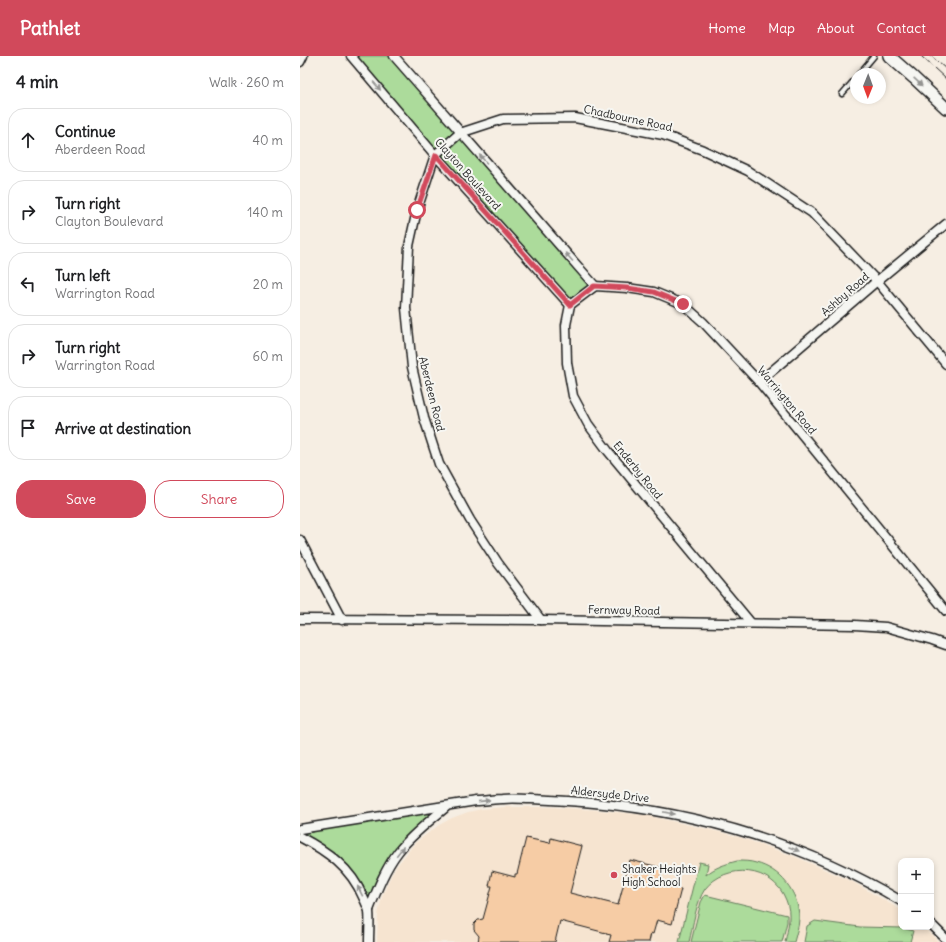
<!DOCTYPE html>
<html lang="en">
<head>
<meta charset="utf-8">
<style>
	body { margin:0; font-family:Delius,sans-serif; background:#f2f2f2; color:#202124 }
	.controls { position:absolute; right:12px; bottom:12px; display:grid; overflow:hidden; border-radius:8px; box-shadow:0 2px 6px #0003 }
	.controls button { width:36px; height:36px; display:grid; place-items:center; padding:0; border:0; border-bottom:1px solid #e0e0e0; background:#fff; color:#202124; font:20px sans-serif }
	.compass { position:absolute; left:550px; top:12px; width:36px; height:36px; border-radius:50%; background:#fff; box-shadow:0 2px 6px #0003; rotate:181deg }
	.stop { position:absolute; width:12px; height:12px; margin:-9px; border:3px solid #d1495b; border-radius:50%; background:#fff }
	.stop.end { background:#d1495b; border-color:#fff; box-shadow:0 1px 4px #0008 }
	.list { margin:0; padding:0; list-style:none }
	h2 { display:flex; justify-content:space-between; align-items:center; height:52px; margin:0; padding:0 16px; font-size:17px }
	h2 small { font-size:13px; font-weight:400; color:#757577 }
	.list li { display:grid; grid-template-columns:26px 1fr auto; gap:12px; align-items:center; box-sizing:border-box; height:64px; margin:0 8px 8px; padding:0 8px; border:1px solid #e0e0e0; border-radius:16px }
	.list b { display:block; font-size:15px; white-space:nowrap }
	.list p { margin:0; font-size:13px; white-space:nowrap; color:#757577 }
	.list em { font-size:13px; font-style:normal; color:#757577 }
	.actions { display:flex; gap:8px; padding:12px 16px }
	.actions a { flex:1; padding:9px 0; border:1px solid #d1495b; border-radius:16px; text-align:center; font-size:14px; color:#d1495b }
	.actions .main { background:#d1495b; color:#fff }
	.icon { flex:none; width:22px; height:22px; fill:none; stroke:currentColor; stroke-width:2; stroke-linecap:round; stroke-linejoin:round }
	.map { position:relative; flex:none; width:646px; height:886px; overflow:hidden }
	header { display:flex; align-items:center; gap:24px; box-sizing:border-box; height:56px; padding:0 20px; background:#d1495b; color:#fff }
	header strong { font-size:19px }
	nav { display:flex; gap:22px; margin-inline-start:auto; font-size:14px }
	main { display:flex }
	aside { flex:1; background:#fff }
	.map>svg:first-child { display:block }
	.built { fill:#f6e4d0 }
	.green { fill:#acdb9b; stroke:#647c5c }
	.building { fill:#f6cca5; stroke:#1c1c1c }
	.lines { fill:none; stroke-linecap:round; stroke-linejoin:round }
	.lane-casing { stroke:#1c1c1c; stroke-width:7 }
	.street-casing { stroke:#1c1c1c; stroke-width:11 }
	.secondary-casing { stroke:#1c1c1c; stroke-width:14 }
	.lane { stroke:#f6f6f2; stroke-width:4 }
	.street { stroke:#f6f6f2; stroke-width:8 }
	.secondary { stroke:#f6f6f2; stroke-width:11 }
	.tram { stroke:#1c1c1c; stroke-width:1 }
	.oneway { fill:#949492 }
	.route { stroke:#d1495b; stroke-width:5 }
	.poi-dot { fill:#d1495b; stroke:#f6f6f2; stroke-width:1.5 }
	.labels { text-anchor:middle; stroke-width:4; stroke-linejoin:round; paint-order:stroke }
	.street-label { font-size:11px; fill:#1c1c1c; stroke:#f6f6f2 }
	.poi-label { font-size:11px; fill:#1c1c1c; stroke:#f6f6f2; text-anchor:start }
</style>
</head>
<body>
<header>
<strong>Pathlet</strong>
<nav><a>Home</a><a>Map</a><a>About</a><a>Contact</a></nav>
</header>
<main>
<aside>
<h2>4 min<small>Walk · 260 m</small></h2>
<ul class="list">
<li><svg class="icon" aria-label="ahead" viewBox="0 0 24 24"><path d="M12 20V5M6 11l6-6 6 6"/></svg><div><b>Continue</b><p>Aberdeen Road</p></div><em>40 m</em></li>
<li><svg class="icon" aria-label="right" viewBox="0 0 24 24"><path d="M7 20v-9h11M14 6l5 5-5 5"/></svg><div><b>Turn right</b><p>Clayton Boulevard</p></div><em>140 m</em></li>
<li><svg class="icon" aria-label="left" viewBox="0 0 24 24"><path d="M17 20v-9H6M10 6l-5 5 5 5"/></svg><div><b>Turn left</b><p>Warrington Road</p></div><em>20 m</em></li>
<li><svg class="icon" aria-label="right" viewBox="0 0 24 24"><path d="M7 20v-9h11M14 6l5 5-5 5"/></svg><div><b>Turn right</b><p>Warrington Road</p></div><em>60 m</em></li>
<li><svg class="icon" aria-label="arrive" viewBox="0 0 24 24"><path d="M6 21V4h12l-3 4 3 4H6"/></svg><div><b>Arrive at destination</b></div></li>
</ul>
<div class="actions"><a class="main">Save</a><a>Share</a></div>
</aside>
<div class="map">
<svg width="646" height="886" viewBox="0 0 646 886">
	<rect width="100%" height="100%" fill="#f6eee3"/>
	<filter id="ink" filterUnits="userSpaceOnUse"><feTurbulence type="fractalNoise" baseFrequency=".025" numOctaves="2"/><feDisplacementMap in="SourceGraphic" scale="8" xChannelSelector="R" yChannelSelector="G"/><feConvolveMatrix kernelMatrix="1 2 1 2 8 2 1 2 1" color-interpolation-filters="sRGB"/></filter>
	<g filter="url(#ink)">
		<polygon class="built" points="205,751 250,751 297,754 345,759 420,776 442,782 496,801 553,826 601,854 601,871 624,871 639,886 77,886 78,859 82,841 88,826 95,812 115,787 139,769 152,762 168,756 182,753"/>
		<g class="green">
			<polygon points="51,0 94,0 295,230 270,249"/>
			<polygon points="146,751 98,796 69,854 53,823 0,781 0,773"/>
			<path d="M437,805C444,805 450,805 456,807C480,813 499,836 499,862C499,870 496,878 494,886H485C488,872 492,858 486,844C473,810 426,806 405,833C396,846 393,870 389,886H379L399,806L408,808L406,819C415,811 426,808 437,805Z"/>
			<polygon points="405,839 487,859 487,866 482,886 391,886 401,846"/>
			<polygon points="515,865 560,871 603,872 613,875 610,886 504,886 507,870"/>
		</g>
		<polygon class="building" points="226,782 250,787 251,782 282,790 270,837 318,849 330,804 363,812 359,828 381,833 372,868 357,864 353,878 351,877 349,886 309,886 311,879 306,878 306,877 260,865 255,886 178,886 179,880 174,874 174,868 178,864 183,863 192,830 189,830 192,815 215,821 215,818 217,818"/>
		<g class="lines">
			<g class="lane-casing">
				<g id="lane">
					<polyline points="559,18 574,0"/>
					<polyline points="542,38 556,22"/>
				</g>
			</g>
			<g class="street-casing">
				<g id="street">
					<polyline points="51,0 135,99 270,249"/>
					<polyline points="94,0 295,230"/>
					<polyline points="0,6 3,0"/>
					<polyline points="270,249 295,230 327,232 354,236 383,248 403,266 459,326 646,555"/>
					<polyline points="270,249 266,269 267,307 273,340 288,368 308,395 451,567"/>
					<polyline points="459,326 577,225 646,168"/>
					<polyline points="0,484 42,564"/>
					<polyline points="0,563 241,564 555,569 586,571 632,584 646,589"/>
					<polyline points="241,564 198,507 170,464 139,408 124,362 112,311 106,252 109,190 117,154 135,99 160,77 203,63 275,62 363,79 403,94 448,115 512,157 577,225 646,308"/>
					<path d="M0,773L176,745C185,745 194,743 203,743C212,742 222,743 231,743C252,744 273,745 294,747C402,757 508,789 601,845"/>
					<path d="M0,781C27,795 51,812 63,841C65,845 68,851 69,855C70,865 69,876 69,886"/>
					<path d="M69,854C77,834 85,813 98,796C111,779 130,765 146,751"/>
					<polyline points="631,868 646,883"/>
				</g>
			</g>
			<g class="secondary-casing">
				<polyline id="secondary" points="589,0 614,22 646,52"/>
			</g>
			<use href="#lane" class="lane"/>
			<use href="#street" class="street"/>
			<use href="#secondary" class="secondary"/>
			<g class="tram">
				<polyline points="621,0 646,23"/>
				<polyline points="631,0 646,13"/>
			</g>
		</g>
		<defs><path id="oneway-solid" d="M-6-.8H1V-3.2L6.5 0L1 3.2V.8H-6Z"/></defs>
		<g class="oneway">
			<use href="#oneway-solid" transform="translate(618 26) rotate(43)"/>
			<use href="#oneway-solid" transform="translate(77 30) rotate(50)"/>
			<use href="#oneway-solid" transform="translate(183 103) rotate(-131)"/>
			<use href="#oneway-solid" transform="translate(269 201) rotate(-131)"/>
			<use href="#oneway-solid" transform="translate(184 745) rotate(-6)"/>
			<use href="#oneway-solid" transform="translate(369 757) rotate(11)"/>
			<use href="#oneway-solid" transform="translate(494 793) rotate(22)"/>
			<use href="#oneway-solid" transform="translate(100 795) rotate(-52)"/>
			<use href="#oneway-solid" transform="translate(60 835) rotate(-117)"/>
		</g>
	</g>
	<g class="lines" filter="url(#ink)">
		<polyline class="route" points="117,154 136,99 270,249 294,230 327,232 354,236 383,248"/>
	</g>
	<circle class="poi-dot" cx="314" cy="819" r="4"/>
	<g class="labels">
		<g class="street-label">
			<text transform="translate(328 62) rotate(12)" y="4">Chadbourne Road</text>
			<text transform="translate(168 118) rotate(48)" y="4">Clayton Boulevard</text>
			<text transform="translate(545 238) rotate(-41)" y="4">Ashby Road</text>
			<text transform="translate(132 338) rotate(76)" y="4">Aberdeen Road</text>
			<text transform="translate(487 344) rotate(50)" y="4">Warrington Road</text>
			<text transform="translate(338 414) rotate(51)" y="4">Enderby Road</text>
			<text transform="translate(324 554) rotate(1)" y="4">Fernway Road</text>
			<text transform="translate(310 738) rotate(6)" y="4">Aldersyde Drive</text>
		</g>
		<g class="poi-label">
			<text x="322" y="817">Shaker Heights<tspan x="322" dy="13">High School</tspan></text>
		</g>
	</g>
</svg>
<div class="controls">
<button>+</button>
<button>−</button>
</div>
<svg class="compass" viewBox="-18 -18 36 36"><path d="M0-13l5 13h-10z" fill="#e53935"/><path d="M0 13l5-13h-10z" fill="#757577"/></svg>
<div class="stop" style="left:117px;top:154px"></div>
<div class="stop end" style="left:383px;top:248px"></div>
</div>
</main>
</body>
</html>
